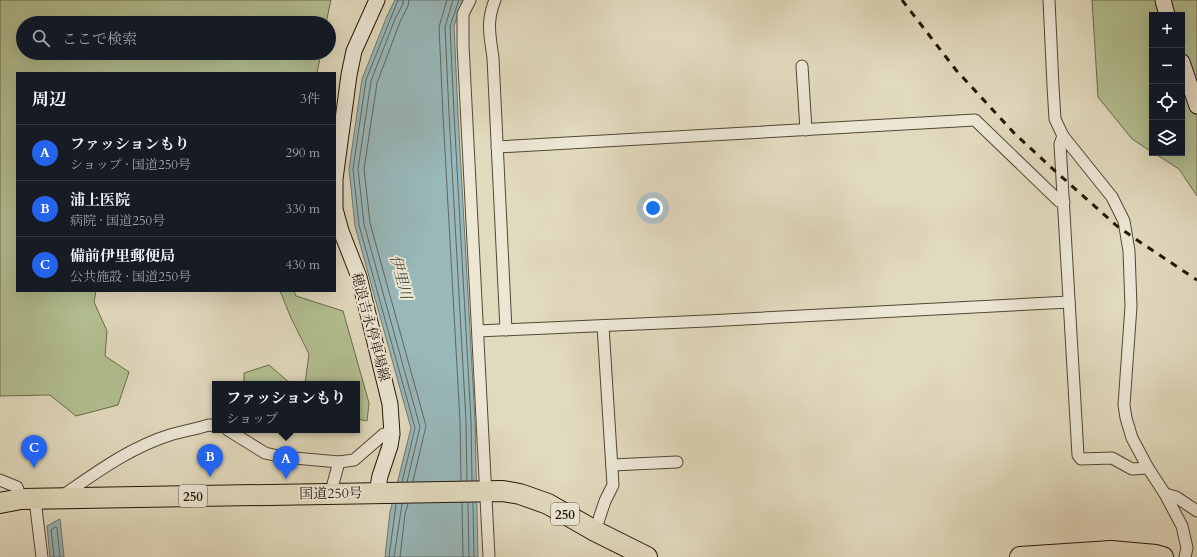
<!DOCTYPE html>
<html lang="ja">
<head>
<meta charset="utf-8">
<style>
	body { margin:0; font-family:Cardo,"Noto Serif JP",serif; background:#242831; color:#f1f3f6 }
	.controls { position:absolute; right:12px; top:12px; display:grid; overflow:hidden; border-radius:0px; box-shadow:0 4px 16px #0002 }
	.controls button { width:36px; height:36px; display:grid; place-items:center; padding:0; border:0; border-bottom:1px solid #363941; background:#171b24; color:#f1f3f6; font:20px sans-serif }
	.you { position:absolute; left:653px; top:208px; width:14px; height:14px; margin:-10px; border:3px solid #fff; border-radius:50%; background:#1a73e8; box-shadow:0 0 0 6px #1a73e833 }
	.badge { display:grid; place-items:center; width:26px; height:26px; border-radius:50%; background:#2563eb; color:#fff; font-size:13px; font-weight:700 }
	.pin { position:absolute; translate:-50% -33px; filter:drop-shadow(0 1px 2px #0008) }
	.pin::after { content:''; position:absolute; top:21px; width:14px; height:12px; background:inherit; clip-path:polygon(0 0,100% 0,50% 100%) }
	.popup { position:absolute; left:212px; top:381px; width:148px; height:52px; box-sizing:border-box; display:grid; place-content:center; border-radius:0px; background:#171b24; filter:drop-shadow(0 1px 3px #0005); font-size:13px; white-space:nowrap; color:#9ea1a6 }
	.popup b { font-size:15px; color:#f1f3f6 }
	.popup::after { content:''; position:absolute; left:50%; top:100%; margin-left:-8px; border:8px solid transparent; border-top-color:#171b24 }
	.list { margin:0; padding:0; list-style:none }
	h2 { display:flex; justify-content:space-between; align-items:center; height:52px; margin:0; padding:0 16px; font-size:17px }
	h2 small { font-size:13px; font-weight:400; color:#9ea1a6 }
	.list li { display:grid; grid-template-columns:26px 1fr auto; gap:12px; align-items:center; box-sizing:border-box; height:56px; padding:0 16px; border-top:1px solid #363941 }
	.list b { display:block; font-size:15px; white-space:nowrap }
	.list p { margin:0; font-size:13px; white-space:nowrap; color:#9ea1a6 }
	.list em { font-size:13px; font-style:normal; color:#9ea1a6 }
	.icon { flex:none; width:22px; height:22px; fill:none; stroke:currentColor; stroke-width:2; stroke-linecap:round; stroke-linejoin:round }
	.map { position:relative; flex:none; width:1197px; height:557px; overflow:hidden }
	.search { position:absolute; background:#171b24; box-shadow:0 4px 16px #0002; left:16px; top:16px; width:320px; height:44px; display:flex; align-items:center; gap:10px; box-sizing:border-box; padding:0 14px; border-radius:22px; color:#9ea1a6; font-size:15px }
	.panel { position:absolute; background:#171b24; box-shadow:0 4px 16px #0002; left:16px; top:72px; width:320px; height:220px; border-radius:0px }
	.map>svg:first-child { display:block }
	.green { fill:#b3c092; stroke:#6c6a4c }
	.water { fill:#98b8ba; stroke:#6a7772 }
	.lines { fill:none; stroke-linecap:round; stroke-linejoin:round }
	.shore { stroke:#5e6660; stroke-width:1 }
	.street-casing { stroke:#544634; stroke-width:13 }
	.secondary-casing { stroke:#241506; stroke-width:17 }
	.highway-casing { stroke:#241506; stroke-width:22 }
	.street { stroke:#ece7d5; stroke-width:11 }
	.secondary { stroke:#ece7d5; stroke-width:15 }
	.highway { stroke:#e2dabe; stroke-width:20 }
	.rail { stroke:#241506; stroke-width:3; stroke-dasharray:7 7; stroke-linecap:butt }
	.labels { text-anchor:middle; stroke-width:4; stroke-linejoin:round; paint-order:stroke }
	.shield { fill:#ece7d5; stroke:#605444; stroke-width:1 }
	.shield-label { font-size:13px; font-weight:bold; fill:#241506 }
	.street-label { font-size:14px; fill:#241506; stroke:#ece7d5 }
	.water-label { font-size:15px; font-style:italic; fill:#4d4e45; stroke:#ece7d5 }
</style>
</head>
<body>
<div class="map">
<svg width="1197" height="557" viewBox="0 0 1197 557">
	<rect width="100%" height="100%" fill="#e2dabe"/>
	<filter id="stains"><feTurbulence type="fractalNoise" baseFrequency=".005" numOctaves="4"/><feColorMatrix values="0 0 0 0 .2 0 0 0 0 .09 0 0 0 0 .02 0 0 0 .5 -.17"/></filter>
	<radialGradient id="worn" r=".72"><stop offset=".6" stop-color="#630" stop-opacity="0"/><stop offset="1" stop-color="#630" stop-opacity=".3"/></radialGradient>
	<g class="green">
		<polygon points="0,0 331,0 326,23 23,23 23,53 321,53 317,73 17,73 17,291 96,291 94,302 107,331 105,356 129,372 118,405 76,416 50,395 0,396"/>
		<polygon points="1092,0 1197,0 1197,196 1179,169 1154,153 1182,153 1182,15 1152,15 1152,152 1132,139 1098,97"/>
		<polygon points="280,291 294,291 296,296 343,311 369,403 367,421 357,419 357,384 305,384 309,354 291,318"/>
		<polygon points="269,365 291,384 244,384 244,373"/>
	</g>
	<g class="water">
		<polygon points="395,0 463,0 454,26 458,114 475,421 478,557 385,557 390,512 411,428 355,226 349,169 362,79 387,16"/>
		<polygon points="60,519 64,557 50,557 47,526"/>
	</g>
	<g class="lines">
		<g class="shore">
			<polyline points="398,0 366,80 353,169 359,225 415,428 402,482"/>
			<polyline points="403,0 403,4 395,19 371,81 358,169 364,224 420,427 407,482"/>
			<polyline points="409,0 408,6 400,22 377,83 364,169 370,223 426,426 413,481"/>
			<polyline points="447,0 439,27 443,115 460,421 461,481"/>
			<polyline points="453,0 445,27 449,114 466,421 467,481"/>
			<polyline points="459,0 450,26 454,114 471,421 472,481"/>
			<polyline points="462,503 463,557"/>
			<polyline points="468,503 469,557"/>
			<polyline points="473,503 474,557"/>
			<polyline points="54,557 51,530 55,527 57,528 60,557"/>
			<polyline points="389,557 396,504"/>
			<polyline points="394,557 402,504"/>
			<polyline points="400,557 405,514 408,504"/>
		</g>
		<g class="street-casing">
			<g id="street">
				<polyline points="470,0 463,14 463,45 489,557"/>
				<path d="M495,0C486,22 490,35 493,58L506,330"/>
				<polyline points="1049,0 1053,86 1055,119 1063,136 1112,197 1124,221 1129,251 1131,306 1124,405 1126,418 1132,438 1148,468 1165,494 1182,526 1187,548 1185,557"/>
				<polyline points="802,66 806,130"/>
				<polyline points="1063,136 1060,144 1078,455 1081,459 1112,458 1132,469 1148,468"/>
				<polyline points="497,147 975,120 1059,201 1064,202"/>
				<polyline points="478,331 707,321 1069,302"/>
				<polyline points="228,430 265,453 283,457 339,462 354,460 384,434 392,434"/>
				<polyline points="612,465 677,462"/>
				<polyline points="0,480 17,487 21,499"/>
				<polyline points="333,493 333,484 339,462"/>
				<polyline points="1165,494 1176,497 1197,511"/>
				<path d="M63,497L65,494C97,472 131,447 170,435C183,431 196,429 209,425L215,426"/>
				<polyline points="35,500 42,557"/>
				<polyline points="595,531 605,501 613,485 603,326"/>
			</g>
		</g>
		<g class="secondary-casing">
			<g id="secondary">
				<polyline points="377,0 354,51 349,75 335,179 335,209 341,231 359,277 390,404 392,434 390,446 380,476 377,492"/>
				<polyline points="1163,0 1167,15"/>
				<polyline points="1182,62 1197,106"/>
			</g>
		</g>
		<g class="highway-casing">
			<g id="highway">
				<polyline points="0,503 21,499 503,491 520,494 548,504 595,531 647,557"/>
				<polyline points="1020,557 1111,551 1156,555 1163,557"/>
			</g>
		</g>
		<use href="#street" class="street"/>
		<use href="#secondary" class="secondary"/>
		<use href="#highway" class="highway"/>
		<polyline class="rail" points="902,0 956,70 1015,134 1055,171 1117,226 1137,240 1197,280"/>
	</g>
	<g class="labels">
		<g class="shield">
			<rect x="179" y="485" width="28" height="22" rx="3"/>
			<rect x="551" y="503" width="28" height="22" rx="3"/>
		</g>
		<g class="shield-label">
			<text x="193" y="501">250</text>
			<text x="565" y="519">250</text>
		</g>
		<g class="street-label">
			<text transform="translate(371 327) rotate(75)" y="5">穂浪吉永停車場線</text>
			<text transform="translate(331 493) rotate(-1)" y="5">国道250号</text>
		</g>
		<g class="water-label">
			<text transform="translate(401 277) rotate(75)" y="5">伊里川</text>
		</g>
	</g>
	<rect width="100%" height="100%" filter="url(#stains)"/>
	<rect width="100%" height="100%" fill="url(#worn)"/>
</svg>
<div class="controls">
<button>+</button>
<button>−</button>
<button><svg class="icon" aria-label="locate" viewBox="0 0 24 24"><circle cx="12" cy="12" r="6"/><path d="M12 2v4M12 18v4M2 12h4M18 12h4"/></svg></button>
<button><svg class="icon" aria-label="layers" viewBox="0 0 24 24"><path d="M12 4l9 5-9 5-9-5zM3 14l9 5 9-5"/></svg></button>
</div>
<div class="you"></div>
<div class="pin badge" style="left:286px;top:479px">A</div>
<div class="popup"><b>ファッションもり</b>ショップ</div>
<div class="pin badge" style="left:210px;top:477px">B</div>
<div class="pin badge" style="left:34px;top:468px">C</div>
<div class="search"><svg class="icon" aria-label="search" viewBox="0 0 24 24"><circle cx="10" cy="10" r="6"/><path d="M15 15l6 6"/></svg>ここで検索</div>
<section class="panel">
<h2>周辺<small>3件</small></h2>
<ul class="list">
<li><span class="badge">A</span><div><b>ファッションもり</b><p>ショップ · 国道250号</p></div><em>290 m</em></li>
<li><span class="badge">B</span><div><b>浦上医院</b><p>病院 · 国道250号</p></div><em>330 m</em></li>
<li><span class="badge">C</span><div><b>備前伊里郵便局</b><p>公共施設 · 国道250号</p></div><em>430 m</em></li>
</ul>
</section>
</div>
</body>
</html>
